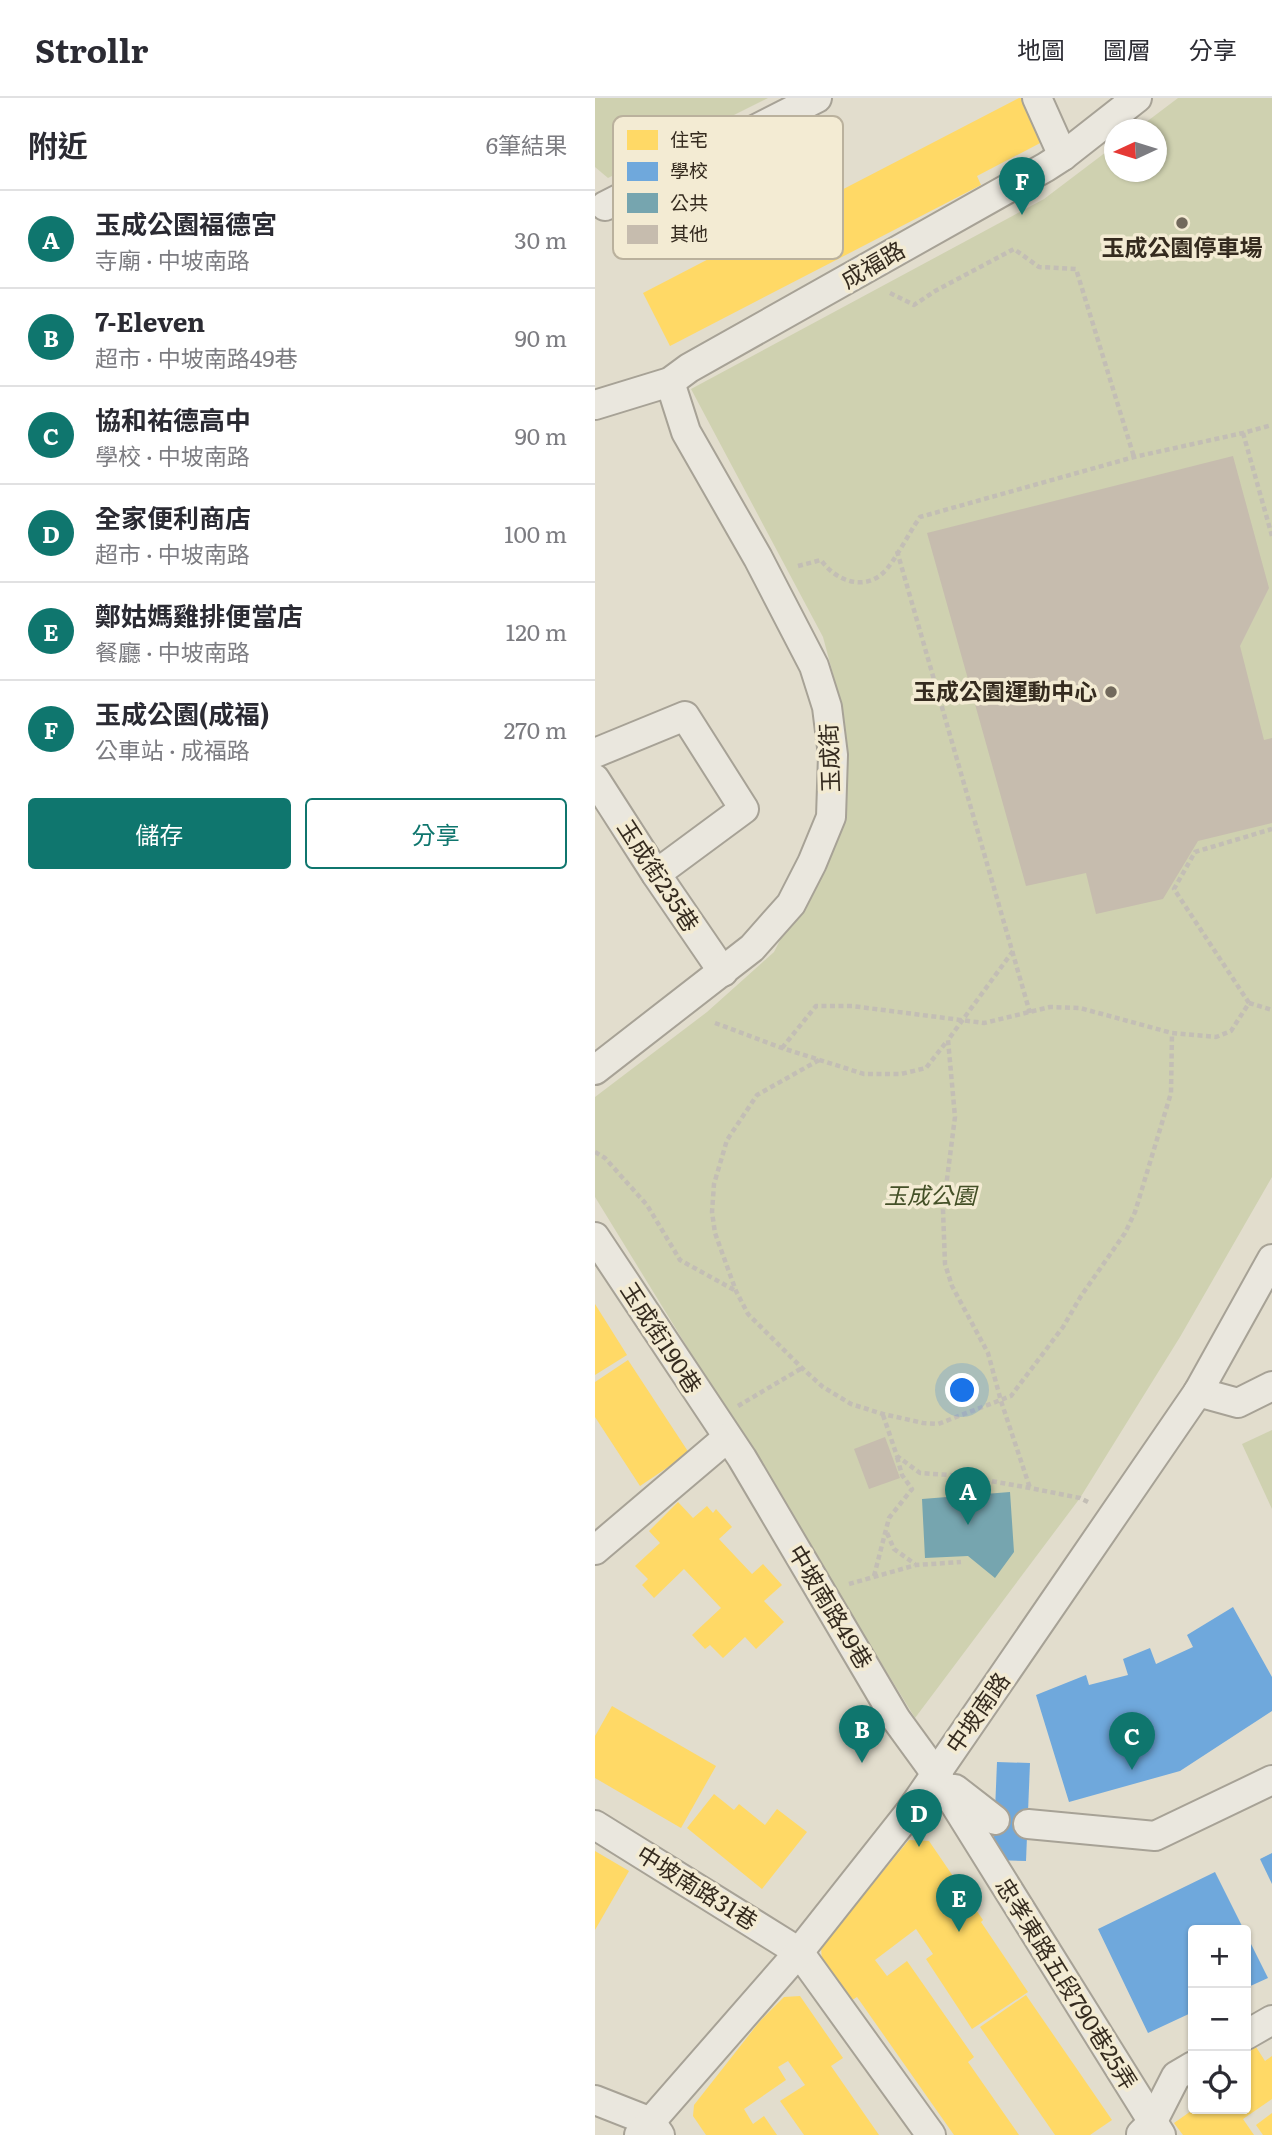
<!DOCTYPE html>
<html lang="zh-TW">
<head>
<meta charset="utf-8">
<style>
	body { margin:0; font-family:Literata,"Noto Sans TC",serif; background:#f7f7f7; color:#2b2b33 }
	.controls { position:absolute; right:21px; bottom:21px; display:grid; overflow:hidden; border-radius:7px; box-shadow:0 2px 5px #0004 }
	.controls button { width:63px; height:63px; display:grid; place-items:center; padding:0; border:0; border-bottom:2px solid #e1e1e2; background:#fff; color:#2b2b33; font:35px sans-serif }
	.compass { position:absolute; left:509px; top:21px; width:63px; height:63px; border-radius:50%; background:#fff; box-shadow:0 2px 5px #0004; rotate:266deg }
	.you { position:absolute; left:368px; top:1293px; width:24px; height:24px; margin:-18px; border:5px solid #fff; border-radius:50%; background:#1a73e8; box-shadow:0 0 0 10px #1a73e833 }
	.badge { display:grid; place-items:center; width:46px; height:46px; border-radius:50%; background:#0f766e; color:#fff; font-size:23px; font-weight:700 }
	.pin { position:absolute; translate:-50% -58px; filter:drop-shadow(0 2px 4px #0008) }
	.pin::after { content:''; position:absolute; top:37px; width:24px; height:21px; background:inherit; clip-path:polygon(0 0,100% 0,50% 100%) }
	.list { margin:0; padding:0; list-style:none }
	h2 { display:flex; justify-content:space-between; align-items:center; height:91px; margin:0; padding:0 28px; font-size:30px }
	h2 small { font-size:23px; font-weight:400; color:#7c7c81 }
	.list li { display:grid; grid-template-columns:46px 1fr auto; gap:21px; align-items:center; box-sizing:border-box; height:98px; padding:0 28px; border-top:2px solid #e1e1e2 }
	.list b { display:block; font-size:26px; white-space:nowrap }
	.list p { margin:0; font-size:23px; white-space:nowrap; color:#7c7c81 }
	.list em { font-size:23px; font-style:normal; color:#7c7c81 }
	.actions { display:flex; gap:14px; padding:21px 28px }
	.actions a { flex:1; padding:16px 0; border:2px solid #0f766e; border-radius:7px; text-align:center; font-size:24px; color:#0f766e }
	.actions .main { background:#0f766e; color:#fff }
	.icon { flex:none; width:38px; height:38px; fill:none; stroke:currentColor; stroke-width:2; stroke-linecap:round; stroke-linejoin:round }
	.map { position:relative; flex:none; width:677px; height:2037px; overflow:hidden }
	header { display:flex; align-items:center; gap:42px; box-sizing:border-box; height:98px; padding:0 35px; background:#fff; border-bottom:2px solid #e1e1e2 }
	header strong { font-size:33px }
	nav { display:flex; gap:38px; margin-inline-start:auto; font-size:24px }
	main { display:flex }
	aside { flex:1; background:#fff }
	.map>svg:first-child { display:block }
	.green { fill:#cfd1b0 }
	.homes { fill:#ffd966 }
	.schools { fill:#6fa8dc }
	.public { fill:#76a5af }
	.building { fill:#c6bcae }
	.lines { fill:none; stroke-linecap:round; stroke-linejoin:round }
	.minor-casing { stroke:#a7a296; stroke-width:32 }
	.path { stroke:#c3beb5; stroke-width:4.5; stroke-dasharray:5 3.5; stroke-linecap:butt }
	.minor { stroke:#eae7de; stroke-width:28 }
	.poi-dot { fill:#72695c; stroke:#f3ebd3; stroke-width:2.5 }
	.labels { text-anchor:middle; stroke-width:7; stroke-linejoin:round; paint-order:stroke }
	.poi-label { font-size:23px; font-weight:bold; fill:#352b1f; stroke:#f3ebd3 }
	.street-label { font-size:23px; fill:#352b1f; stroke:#f3ebd3 }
	.park-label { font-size:23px; font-style:italic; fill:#445027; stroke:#f3ebd3 }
	.key { fill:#f3ebd3; stroke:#bab19d; stroke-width:2 }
	.key-label { font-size:19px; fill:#352b1f }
</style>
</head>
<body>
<header>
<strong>Strollr</strong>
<nav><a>地圖</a><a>圖層</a><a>分享</a></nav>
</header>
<main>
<aside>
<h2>附近<small>6筆結果</small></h2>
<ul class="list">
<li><span class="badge">A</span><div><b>玉成公園福德宮</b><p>寺廟 · 中坡南路</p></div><em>30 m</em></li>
<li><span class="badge">B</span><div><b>7-Eleven</b><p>超市 · 中坡南路49巷</p></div><em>90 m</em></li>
<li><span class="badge">C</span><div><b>協和祐德高中</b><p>學校 · 中坡南路</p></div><em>90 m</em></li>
<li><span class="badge">D</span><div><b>全家便利商店</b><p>超市 · 中坡南路</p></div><em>100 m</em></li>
<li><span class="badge">E</span><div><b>鄭姑媽雞排便當店</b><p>餐廳 · 中坡南路</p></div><em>120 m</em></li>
<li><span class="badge">F</span><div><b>玉成公園(成福)</b><p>公車站 · 成福路</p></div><em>270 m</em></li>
</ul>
<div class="actions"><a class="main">儲存</a><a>分享</a></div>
</aside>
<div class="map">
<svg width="677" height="2037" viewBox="0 0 677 2037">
	<rect width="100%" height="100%" fill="#e2ddcd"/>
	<g class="green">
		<polygon points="0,0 173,0 13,80 0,69"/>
		<polygon points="583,0 677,0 677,1079 585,1239 485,1400 320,1620 0,1099 0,999 112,914 179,854 248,718 246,606 228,539 96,291 449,101 519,48 520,74 562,74 562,32 542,31"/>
		<polygon points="677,1332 677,1411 647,1346"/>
	</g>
	<g class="homes">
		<polygon points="424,0 427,0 449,43 382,78 386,87 75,248 48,195"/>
		<polygon points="0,1206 32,1257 0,1277"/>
		<polygon points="33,1262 94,1355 45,1388 0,1319 0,1284"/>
		<polygon points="83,1404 98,1420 112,1408 118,1415 121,1411 137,1429 124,1441 157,1476 168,1466 187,1487 169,1503 189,1524 161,1551 150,1539 128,1560 115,1547 110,1551 97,1537 126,1510 89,1471 59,1500 47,1487 53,1481 40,1468 65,1445 54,1433"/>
		<polygon points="17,1608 121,1668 86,1730 0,1680 0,1638"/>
		<polygon points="119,1696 139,1712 144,1706 170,1727 182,1711 212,1734 167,1791 92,1730"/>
		<polygon points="314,1742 334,1743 388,1822 386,1824 433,1894 377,1931 331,1861 338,1856 321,1831 280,1862 292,1878 312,1863 379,1959 373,1964 424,2037 359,2037 262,1899 254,1904 227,1865 226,1848"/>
		<polygon points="0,1753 34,1773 0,1832"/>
		<polygon points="431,1897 517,2022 495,2037 460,2037 385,1929"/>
		<polygon points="205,1898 248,1960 236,1968 284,2037 209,2037 185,2003 210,1987 193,1963 183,1969 191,1982 149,2011 158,2026 169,2018 182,2037 111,2037 98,2018 99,2007 165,1923 189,1899"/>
		<polygon points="661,1949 670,1963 677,1958 677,2001 648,2021 659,2037 588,2037 579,2025 599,2011 651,2011 651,1956"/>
		<polygon points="677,2015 677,2037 668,2037 661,2027"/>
	</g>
	<g class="schools">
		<polygon points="638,1509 677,1579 677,1613 585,1673 474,1704 441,1597 491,1577 494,1587 533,1577 528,1561 555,1550 561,1566 598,1549 592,1537"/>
		<polygon points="402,1664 435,1665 431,1763 398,1762"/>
		<polygon points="677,1755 677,1786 665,1761"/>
		<polygon points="620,1774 649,1832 598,1832 598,1914 553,1935 503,1831"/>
		<polygon points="651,1836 673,1880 651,1890"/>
	</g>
	<polygon class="public" points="415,1394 419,1454 400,1480 373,1458 330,1460 327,1401"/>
	<g class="building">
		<polygon points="638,358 674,490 645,548 669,642 677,640 677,725 603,743 568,801 501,816 491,775 431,788 332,435"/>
		<polygon points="290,1339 305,1380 274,1391 259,1351"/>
	</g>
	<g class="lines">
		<g class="minor-casing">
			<g id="minor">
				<polyline points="442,0 468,58"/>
				<polyline points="10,108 222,0"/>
				<polyline points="0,307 75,284 94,270 451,69 468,58 542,0"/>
				<polyline points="0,655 90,618 149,711 61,776"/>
				<polyline points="0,681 61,776 128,874"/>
				<polyline points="0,972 157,850 196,806 217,765 236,719 238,657 232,609 219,568 163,460 91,334 75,284"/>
				<polyline points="0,1139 147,1360 301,1621 341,1676 566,2037"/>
				<polyline points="603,1294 643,1305 677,1288"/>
				<polyline points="0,1452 132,1340"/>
				<polyline points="360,1691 400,1722"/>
				<polyline points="433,1726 560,1738 677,1682"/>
				<polyline points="0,1727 204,1854 336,2037"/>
				<polyline points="651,1937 677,1922"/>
				<polyline points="0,2002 56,2024 65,2037"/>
				<polyline points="546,2036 557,2025 581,1978 598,1968"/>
				<polyline points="44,2037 204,1854 314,1715 603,1294 677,1161"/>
			</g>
		</g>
		<g class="path">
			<polyline points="295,195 319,207 340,193 419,151 444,169 481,171 539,359"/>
			<polyline points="648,335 677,438"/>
			<polyline points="302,453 435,915"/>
			<path d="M203,468L226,462C239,481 267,494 288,475C299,465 315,433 325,419L539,359L648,335L677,327"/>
			<polyline points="418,853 353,942 360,1019 348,1112 350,1166 357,1188 393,1255 406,1303 435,1390"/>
			<polyline points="654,905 579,791 600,754 677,731"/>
			<polyline points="120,925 187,950 269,976 306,976 331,970 352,943"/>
			<polyline points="187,950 221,908 257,908 389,925 455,909 485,910 577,935 621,939 636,933 654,905 677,912"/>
			<polyline points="224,962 162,997 132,1042 119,1086 117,1114 120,1135 141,1193 153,1216 207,1270 228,1289 256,1306 288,1316 328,1325 343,1326 416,1298 468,1229 486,1198 530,1135 540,1114 576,995 577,935"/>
			<polyline points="0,1054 10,1060 52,1107 85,1162 141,1193"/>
			<polyline points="143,1308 207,1270"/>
			<polyline points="288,1317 302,1358 325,1375 368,1378 435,1390 485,1400 493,1404"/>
			<polyline points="292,1435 299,1451 320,1466"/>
			<polyline points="279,1478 294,1420 317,1391 307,1377 302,1359"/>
			<polyline points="254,1486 321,1467 366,1464"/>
		</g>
		<use href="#minor" class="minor"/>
	</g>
	<g class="poi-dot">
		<circle cx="587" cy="125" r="7"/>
		<circle cx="516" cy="594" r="7"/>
	</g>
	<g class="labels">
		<g class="poi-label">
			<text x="587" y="158">玉成公園停車場</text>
			<text x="502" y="602" text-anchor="end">玉成公園運動中心</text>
		</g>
		<g class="street-label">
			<text transform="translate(278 167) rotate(-30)" y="8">成福路</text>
			<text transform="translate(235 660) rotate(-92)" y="8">玉成街</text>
			<text transform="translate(63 778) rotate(57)" y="8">玉成街235巷</text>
			<text transform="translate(66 1240) rotate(57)" y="8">玉成街190巷</text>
			<text transform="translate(235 1509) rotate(59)" y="8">中坡南路49巷</text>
			<text transform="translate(383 1615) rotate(-55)" y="8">中坡南路</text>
			<text transform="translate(102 1790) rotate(32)" y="8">中坡南路31巷</text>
			<text transform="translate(471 1886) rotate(58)" y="8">忠孝東路五段790巷25弄</text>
		</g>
		<g class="park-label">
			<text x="335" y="1106">玉成公園</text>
		</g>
	</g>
	<rect x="18" y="18" width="230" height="143" rx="10" class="key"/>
	<rect x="32" y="32" width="31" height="20" fill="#ffd966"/>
	<rect x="32" y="64" width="31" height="19" fill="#6fa8dc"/>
	<rect x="32" y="95" width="31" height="20" fill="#76a5af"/>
	<rect x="32" y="127" width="31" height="19" fill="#c6bcae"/>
	<g class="key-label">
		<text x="75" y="49">住宅</text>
		<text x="75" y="80">學校</text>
		<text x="75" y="112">公共</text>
		<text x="75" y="143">其他</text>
	</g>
</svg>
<div class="controls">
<button>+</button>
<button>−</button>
<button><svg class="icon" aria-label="locate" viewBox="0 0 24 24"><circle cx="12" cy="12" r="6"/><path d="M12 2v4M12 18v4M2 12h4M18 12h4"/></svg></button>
</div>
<svg class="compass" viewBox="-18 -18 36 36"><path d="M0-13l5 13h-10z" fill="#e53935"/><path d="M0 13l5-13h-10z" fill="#7c7c81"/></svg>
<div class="you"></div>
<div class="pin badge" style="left:373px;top:1427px">A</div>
<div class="pin badge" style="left:267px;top:1665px">B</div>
<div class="pin badge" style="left:537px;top:1672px">C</div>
<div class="pin badge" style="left:324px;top:1749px">D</div>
<div class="pin badge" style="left:364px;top:1834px">E</div>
<div class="pin badge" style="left:427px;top:117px">F</div>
</div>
</main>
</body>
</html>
